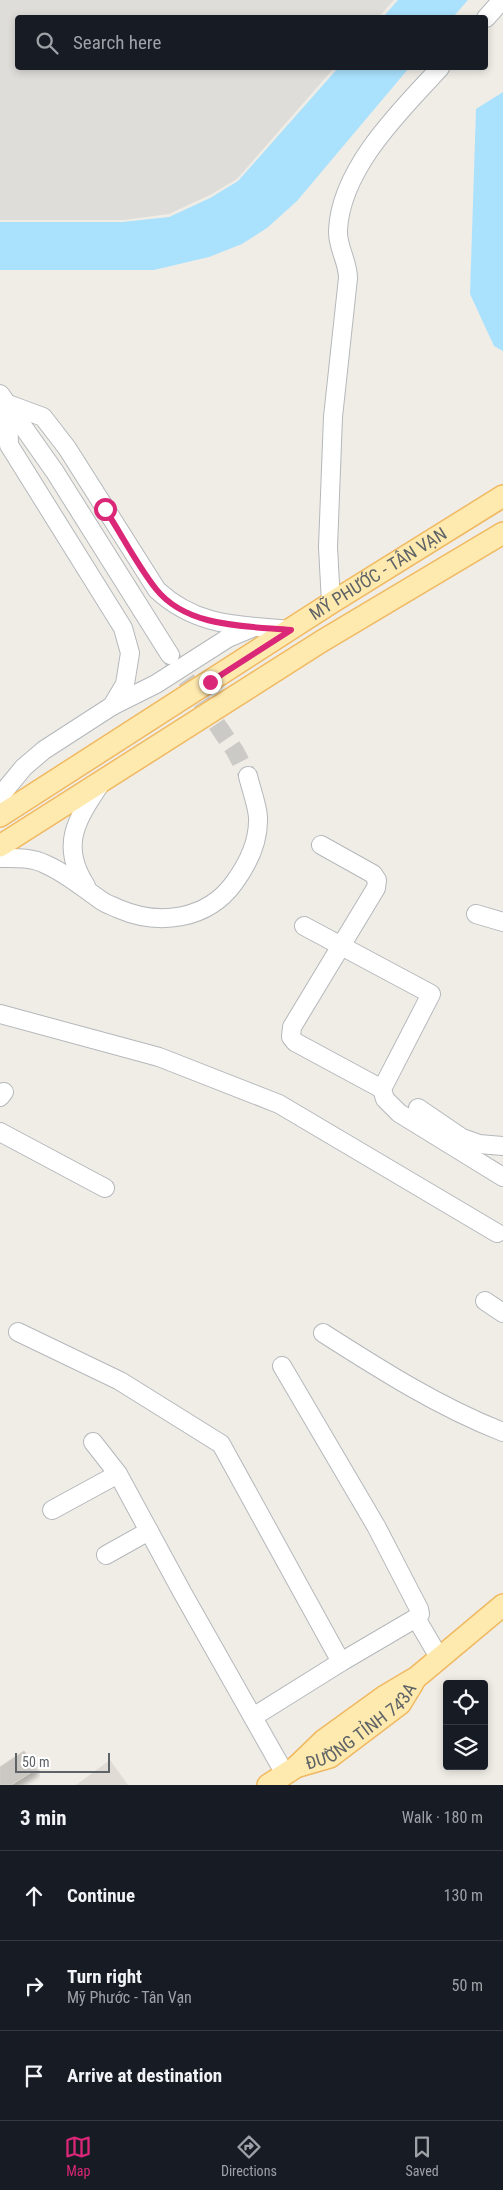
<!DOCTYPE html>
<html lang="en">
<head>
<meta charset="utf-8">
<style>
	body { margin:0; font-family:"Roboto Condensed",sans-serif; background:#20242c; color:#f1f3f6 }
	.controls { position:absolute; right:15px; bottom:15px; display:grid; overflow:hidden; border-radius:5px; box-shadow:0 2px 8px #0003 }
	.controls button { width:45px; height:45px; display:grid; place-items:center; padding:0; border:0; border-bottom:1px solid #363941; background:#171b24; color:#f1f3f6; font:25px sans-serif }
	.scale { position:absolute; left:15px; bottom:12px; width:95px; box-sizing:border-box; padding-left:5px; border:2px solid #5e6367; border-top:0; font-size:14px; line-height:18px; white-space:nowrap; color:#5e6367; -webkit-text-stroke:4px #fff; paint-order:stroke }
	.stop { position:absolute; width:15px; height:15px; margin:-11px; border:4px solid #db2777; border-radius:50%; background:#fff }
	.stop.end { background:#db2777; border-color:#fff; box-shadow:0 1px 5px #0008 }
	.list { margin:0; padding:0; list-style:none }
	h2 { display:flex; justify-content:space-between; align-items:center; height:65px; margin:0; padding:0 20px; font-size:21px }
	h2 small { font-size:16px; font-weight:400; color:#9ea1a6 }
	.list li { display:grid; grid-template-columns:32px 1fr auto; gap:15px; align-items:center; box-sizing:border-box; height:90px; padding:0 20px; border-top:1px solid #363941 }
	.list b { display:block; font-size:19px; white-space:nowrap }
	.list p { margin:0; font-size:16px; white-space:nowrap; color:#9ea1a6 }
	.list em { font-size:16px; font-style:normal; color:#9ea1a6 }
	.icon { flex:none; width:28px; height:28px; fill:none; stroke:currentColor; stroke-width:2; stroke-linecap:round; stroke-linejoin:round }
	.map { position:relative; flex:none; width:503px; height:1785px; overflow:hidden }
	.search { position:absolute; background:#171b24; box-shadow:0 2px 8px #0003; left:15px; right:15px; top:15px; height:55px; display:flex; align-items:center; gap:12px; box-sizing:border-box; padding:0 18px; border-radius:5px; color:#9ea1a6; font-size:19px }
	.sheet { height:335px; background:#171b24 }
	nav { display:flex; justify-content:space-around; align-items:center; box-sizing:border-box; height:70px; border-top:1px solid #363941; background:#171b24; font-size:14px; color:#9ea1a6 }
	nav a { display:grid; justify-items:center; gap:2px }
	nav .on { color:#db2777 }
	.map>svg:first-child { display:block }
	.industrial { fill:#dfddd9 }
	.education { fill:#e0dcd5 }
	.water { fill:#aae2fe }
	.building { fill:#cbc8c3; stroke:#d5cfc5; filter:url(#shadow) }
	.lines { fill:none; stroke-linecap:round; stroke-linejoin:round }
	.minor-tunnel { stroke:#cccac7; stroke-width:18; stroke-dasharray:18 9; stroke-linecap:butt }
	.minor-casing { stroke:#b4b8bb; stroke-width:20 }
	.major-casing { stroke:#f0b961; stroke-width:24 }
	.minor { stroke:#fff; stroke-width:18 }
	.major { stroke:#fee9af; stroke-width:21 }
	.route { stroke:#db2777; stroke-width:6 }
	.labels { text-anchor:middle; stroke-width:4; stroke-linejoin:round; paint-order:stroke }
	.street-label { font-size:18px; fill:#5e6367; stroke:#fff }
</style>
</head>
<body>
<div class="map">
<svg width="503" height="1785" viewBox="0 0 503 1785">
	<defs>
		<filter id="shadow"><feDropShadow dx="3" dy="5.5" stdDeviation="2.5" flood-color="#0004"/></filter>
	</defs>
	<rect width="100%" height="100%" fill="#f0ede7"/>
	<polygon class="industrial" points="0,0 394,0 378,18 18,18 18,68 334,68 237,179 210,195 169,214 124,220 0,220"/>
	<polygon class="education" points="110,1760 128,1785 76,1785"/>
	<g class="water">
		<polygon points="398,0 468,0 453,17 383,17"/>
		<polygon points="338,68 409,68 297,201 267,228 242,244 209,257 154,270 0,270 0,222 122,222 169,217 210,198 238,181"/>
		<polygon points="503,92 503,351 494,346 470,294 476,109"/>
	</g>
	<polygon class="building" points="24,1751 36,1769 11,1785 0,1785 0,1767"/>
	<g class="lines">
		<polyline class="minor-tunnel" points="171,657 235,751 248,776"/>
		<g class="minor-casing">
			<g id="minor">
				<polyline points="486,18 502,0"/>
				<polyline points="0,394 55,472 170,655"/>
				<path d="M8,404L43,417L67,448L157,590C197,627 239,625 291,630"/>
				<path d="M331,603L328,547L333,417L348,278C348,261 337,247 338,230C341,168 401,110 440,68"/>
				<polyline points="112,706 156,684 228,638 252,628"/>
				<polyline points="0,799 5,790 24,767 44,750 112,706 125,684 130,653 123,628 9,445 8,404"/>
				<polyline points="321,845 373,874 377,880 376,888 292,1027 291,1037 295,1042 382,1089"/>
				<path d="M0,858C15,858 31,857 45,864C66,873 83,888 102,901C106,904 113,906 119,909C159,926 207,920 234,883C248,864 259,841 258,817C257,804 251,789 248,776"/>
				<path d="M86,886C59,845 77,819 101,783"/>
				<polyline points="476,914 503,922"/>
				<polyline points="304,926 431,994 382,1089 385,1099 399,1113 503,1177"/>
				<polyline points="0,1014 159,1057 279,1104 497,1233"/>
				<polyline points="0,1097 4,1092"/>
				<polyline points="418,1108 462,1138 479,1144 503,1146"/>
				<polyline points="0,1132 105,1188"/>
				<polyline points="485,1301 503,1313"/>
				<polyline points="18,1332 120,1381 221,1444 341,1662"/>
				<path d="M323,1333C381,1370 439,1407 503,1432"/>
				<polyline points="282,1366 376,1526 419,1609 420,1614 416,1618 440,1659"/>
				<polyline points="93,1442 118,1474 182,1592 285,1774"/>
				<polyline points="52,1510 118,1474"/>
				<polyline points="106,1555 149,1531"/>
				<polyline points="253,1717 341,1662 416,1618"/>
			</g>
		</g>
		<g class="major-casing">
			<g id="major">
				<path id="s1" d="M0,816L331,603L503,496"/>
				<polyline points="0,846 322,641 503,533"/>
				<path id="s2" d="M299,1766L330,1757L400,1704L413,1683"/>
				<polyline points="268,1785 296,1767 324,1740 385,1696 417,1677 503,1605"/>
			</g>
		</g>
		<use href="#minor" class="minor"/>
		<use href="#major" class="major"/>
	</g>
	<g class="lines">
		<path class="route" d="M105,509C122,535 137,565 156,589C187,628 247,626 291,630L210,682"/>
	</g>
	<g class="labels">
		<g class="street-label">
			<text dy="6" stroke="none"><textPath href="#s1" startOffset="449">MỸ PHƯỚC - TÂN VẠN</textPath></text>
			<text dy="6" stroke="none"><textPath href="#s2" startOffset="75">ĐƯỜNG TỈNH 743A</textPath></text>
		</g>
	</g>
</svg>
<div class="controls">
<button><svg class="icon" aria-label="locate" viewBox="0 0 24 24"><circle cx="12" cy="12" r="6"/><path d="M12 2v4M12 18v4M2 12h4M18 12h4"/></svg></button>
<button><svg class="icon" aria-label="layers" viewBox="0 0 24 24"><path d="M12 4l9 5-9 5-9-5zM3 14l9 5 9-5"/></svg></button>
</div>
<div class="scale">50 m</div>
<div class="stop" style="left:105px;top:509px"></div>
<div class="stop end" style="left:210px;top:682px"></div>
<div class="search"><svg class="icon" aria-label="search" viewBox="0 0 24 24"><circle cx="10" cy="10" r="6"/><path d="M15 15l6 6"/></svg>Search here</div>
</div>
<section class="sheet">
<h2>3 min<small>Walk · 180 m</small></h2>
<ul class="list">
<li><svg class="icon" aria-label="ahead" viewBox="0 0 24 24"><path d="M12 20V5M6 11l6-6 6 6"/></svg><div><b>Continue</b></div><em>130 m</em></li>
<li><svg class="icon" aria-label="right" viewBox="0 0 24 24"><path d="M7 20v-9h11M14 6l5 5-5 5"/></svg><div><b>Turn right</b><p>Mỹ Phước - Tân Vạn</p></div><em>50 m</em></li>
<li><svg class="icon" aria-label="arrive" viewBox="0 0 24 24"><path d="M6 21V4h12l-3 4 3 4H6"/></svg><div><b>Arrive at destination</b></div></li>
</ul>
</section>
<nav>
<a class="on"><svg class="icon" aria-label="map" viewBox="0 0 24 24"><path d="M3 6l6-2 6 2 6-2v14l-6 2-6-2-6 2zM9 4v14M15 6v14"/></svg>Map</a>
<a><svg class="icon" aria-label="directions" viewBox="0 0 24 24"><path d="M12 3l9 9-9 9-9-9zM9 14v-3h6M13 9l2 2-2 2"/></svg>Directions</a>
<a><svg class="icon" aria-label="saved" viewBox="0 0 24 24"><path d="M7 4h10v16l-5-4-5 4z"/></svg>Saved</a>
</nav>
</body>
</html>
